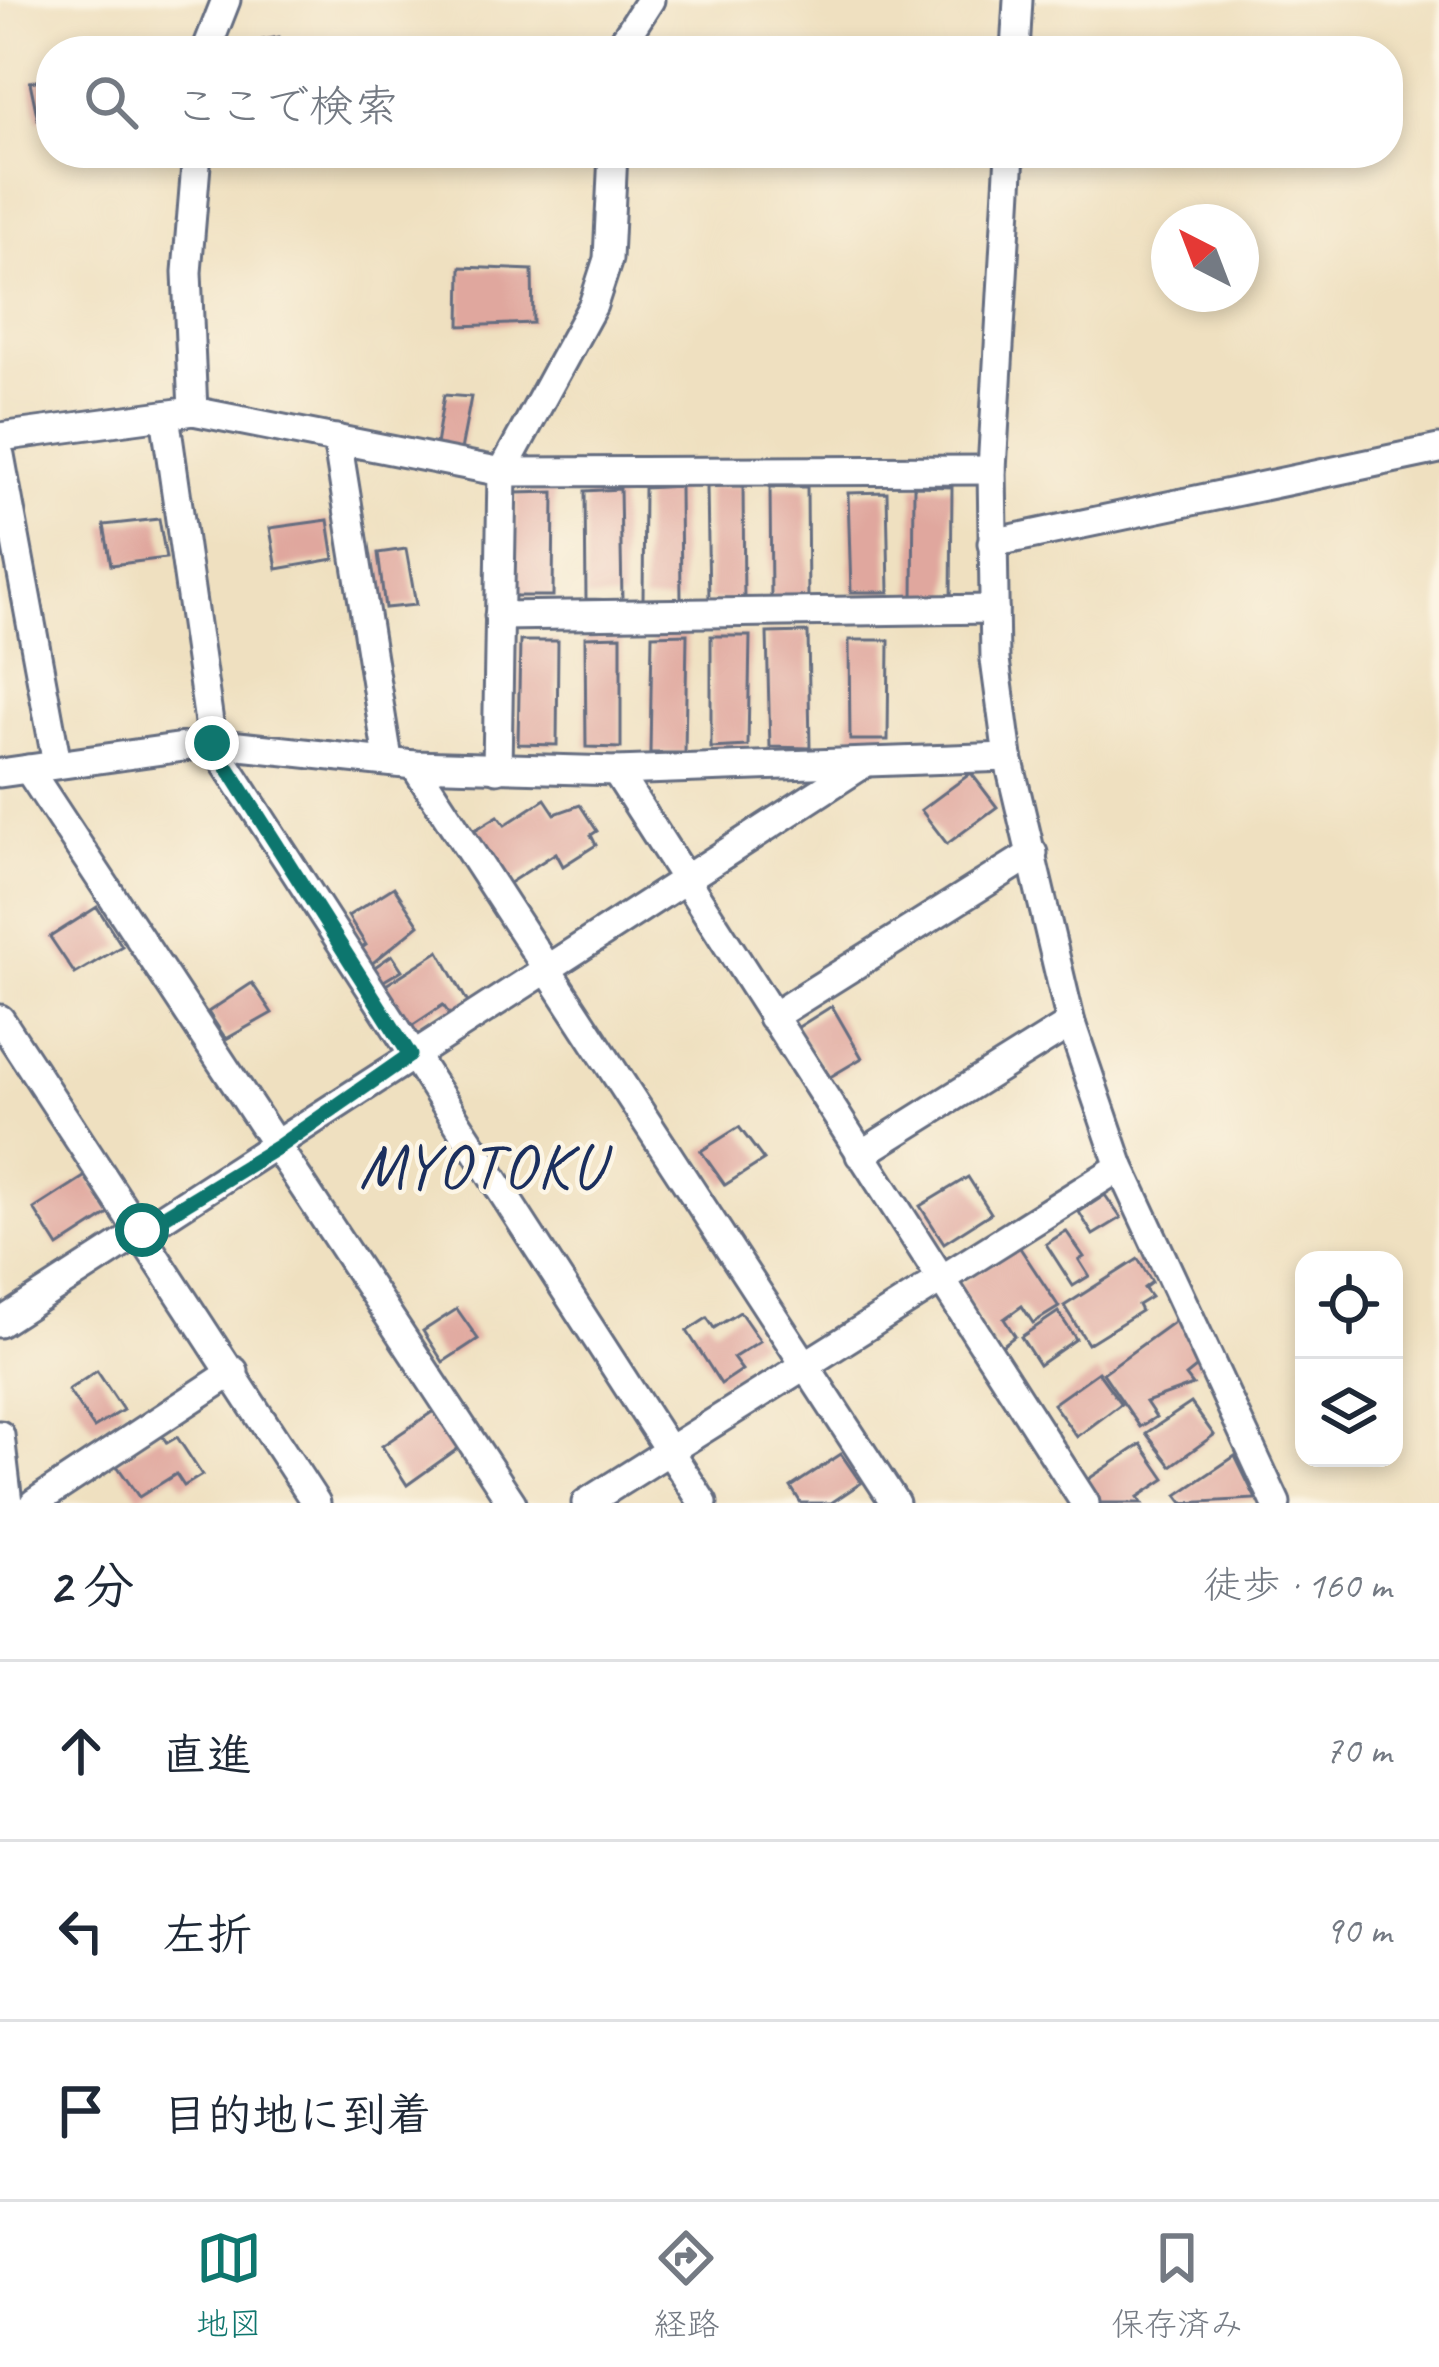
<!DOCTYPE html>
<html lang="ja">
<head>
<meta charset="utf-8">
<style>
	body { margin:0; font-family:Caveat,"Klee One",sans-serif; background:#f6f6f7; color:#1f2937 }
	.controls { position:absolute; right:36px; bottom:36px; display:grid; overflow:hidden; border-radius:24px; box-shadow:0 6px 18px #0003 }
	.controls button { width:108px; height:108px; display:grid; place-items:center; padding:0; border:0; border-bottom:3px solid #e0e1e3; background:#fff; color:#1f2937; font:60px sans-serif }
	.compass { position:absolute; left:1151px; top:204px; width:108px; height:108px; border-radius:50%; background:#fff; box-shadow:0 6px 18px #0003; rotate:318deg }
	.stop { position:absolute; width:36px; height:36px; margin:-27px; border:9px solid #0f766e; border-radius:50%; background:#fff }
	.stop.end { background:#0f766e; border-color:#fff; box-shadow:0 3px 12px #0008 }
	.list { margin:0; padding:0; list-style:none }
	h2 { display:flex; justify-content:space-between; align-items:center; height:156px; margin:0; padding:0 48px; font-size:51px }
	h2 small { font-size:39px; font-weight:400; color:#747a83 }
	.list li { display:grid; grid-template-columns:78px 1fr auto; gap:36px; align-items:center; box-sizing:border-box; height:180px; padding:0 48px; border-top:3px solid #e0e1e3 }
	.list b { display:block; font-size:45px; white-space:nowrap }
	.list em { font-size:39px; font-style:normal; color:#747a83 }
	.icon { flex:none; width:66px; height:66px; fill:none; stroke:currentColor; stroke-width:2; stroke-linecap:round; stroke-linejoin:round }
	.map { position:relative; flex:none; width:1439px; height:1503px; overflow:hidden }
	.search { position:absolute; background:#fff; box-shadow:0 6px 18px #0003; left:36px; right:36px; top:36px; height:132px; display:flex; align-items:center; gap:30px; box-sizing:border-box; padding:0 42px; border-radius:48px; color:#747a83; font-size:45px }
	.sheet { height:696px; background:#fff }
	nav { display:flex; justify-content:space-around; align-items:center; box-sizing:border-box; height:168px; border-top:3px solid #e0e1e3; background:#fff; font-size:33px; color:#747a83 }
	nav a { display:grid; justify-items:center; gap:6px }
	nav .on { color:#0f766e }
	.map>svg:first-child { display:block }
	.building { fill:#e0a79e }
	.lines { fill:none; stroke-linecap:round; stroke-linejoin:round }
	.street-casing { stroke:#656d80; stroke-width:33 }
	.street { stroke:#fff; stroke-width:27 }
	.route { stroke:#0f766e; stroke-width:15 }
	.labels { text-anchor:middle; stroke-width:9; stroke-linejoin:round; paint-order:stroke }
	.quarter-label { font-size:63px; letter-spacing:3px; fill:#1b2f5e; stroke:#fcf5e5 }
</style>
</head>
<body>
<div class="map">
<svg width="1439" height="1503" viewBox="0 0 1439 1503">
	<rect width="100%" height="100%" fill="#fcf5e5"/>
	<filter id="ink" filterUnits="userSpaceOnUse"><feTurbulence type="fractalNoise" baseFrequency=".00833" numOctaves="2"/><feDisplacementMap in="SourceGraphic" scale="24" xChannelSelector="R" yChannelSelector="G"/><feConvolveMatrix kernelMatrix="1 2 1 2 8 2 1 2 1" color-interpolation-filters="sRGB"/></filter>
	<filter id="wash" filterUnits="userSpaceOnUse"><feTurbulence type="fractalNoise" baseFrequency=".004" numOctaves="4" result="noise"/><feDisplacementMap in="SourceGraphic" scale="48" xChannelSelector="R" yChannelSelector="G"/><feGaussianBlur stdDeviation="2.7" result="paint"/><feColorMatrix in="noise" values="0 0 0 0 0 0 0 0 0 0 0 0 0 0 0 0 0 1.4 0 .05"/><feComposite in="paint" operator="in"/></filter>
	<g filter="url(#wash)">
		<rect width="100%" height="100%" fill="#efe0c0"/>
		<g id="blocks">
			<g class="building">
				<polygon points="279,37 281,51 215,51 215,49"/>
				<polygon points="51,78 51,118 38,120 30,82"/>
				<polygon points="461,267 532,270 533,323 460,326"/>
				<polygon points="444,395 471,397 461,450 436,445"/>
				<polygon points="743,485 744,604 709,600 707,487"/>
				<polygon points="680,486 681,602 643,601 644,488"/>
				<polygon points="914,486 952,487 951,603 913,603"/>
				<polygon points="770,487 807,487 808,600 771,599"/>
				<polygon points="620,489 622,600 586,599 585,491"/>
				<polygon points="554,492 553,596 514,596 516,493"/>
				<polygon points="887,492 889,592 851,592 848,493"/>
				<polygon points="159,519 166,558 111,565 104,525"/>
				<polygon points="328,520 334,559 277,569 270,528"/>
				<polygon points="406,549 416,605 385,608 378,553"/>
				<polygon points="808,632 810,748 770,747 767,633"/>
				<polygon points="687,634 685,753 650,753 652,635"/>
				<polygon points="621,636 621,748 586,747 585,637"/>
				<polygon points="711,636 750,636 748,746 711,748"/>
				<polygon points="849,640 889,640 888,740 850,740"/>
				<polygon points="520,641 558,641 557,745 518,744"/>
				<polygon points="971,773 997,807 947,844 921,810"/>
				<polygon points="545,799 555,814 580,805 597,831 591,835 596,845 563,866 556,853 503,887 470,833 498,816 505,825"/>
				<polygon points="394,887 419,925 369,966 359,950 366,945 348,916"/>
				<polygon points="97,907 122,946 75,974 50,937"/>
				<polygon points="439,951 472,1010 455,1022 443,1005 404,1031 378,990"/>
				<polygon points="392,955 402,970 377,985 369,971"/>
				<polygon points="252,983 272,1013 226,1039 208,1012"/>
				<polygon points="832,1006 862,1058 830,1077 797,1028"/>
				<polygon points="739,1127 764,1160 725,1185 701,1151"/>
				<polygon points="87,1175 112,1212 58,1247 34,1209"/>
				<polygon points="968,1177 991,1213 944,1243 920,1206"/>
				<polygon points="1105,1195 1121,1218 1093,1235 1079,1212"/>
				<polygon points="1066,1231 1084,1257 1079,1260 1089,1276 1073,1286 1046,1244"/>
				<polygon points="1018,1245 1059,1307 1033,1323 1022,1306 1004,1319 1015,1336 998,1349 958,1285"/>
				<polygon points="1138,1259 1152,1282 1144,1288 1151,1297 1138,1305 1141,1311 1088,1344 1064,1306"/>
				<polygon points="457,1309 478,1339 443,1362 423,1331"/>
				<polygon points="740,1312 760,1341 733,1358 742,1370 721,1384 687,1331 707,1318 714,1328"/>
				<polygon points="1058,1312 1076,1339 1039,1365 1021,1337"/>
				<polygon points="1179,1318 1201,1364 1186,1376 1193,1385 1146,1402 1156,1417 1140,1427 1103,1373"/>
				<polygon points="97,1371 123,1410 94,1428 68,1390"/>
				<polygon points="1098,1372 1121,1404 1077,1437 1053,1404"/>
				<polygon points="1191,1403 1214,1435 1171,1466 1146,1433"/>
				<polygon points="438,1408 463,1445 407,1485 382,1446"/>
				<polygon points="161,1434 167,1443 177,1437 202,1475 184,1486 176,1474 139,1497 115,1463"/>
				<polygon points="1141,1444 1165,1479 1138,1497 1142,1503 1099,1503 1084,1482"/>
				<polygon points="841,1454 861,1483 831,1503 801,1503 791,1487"/>
				<polygon points="1235,1456 1256,1499 1183,1503 1177,1495"/>
			</g>
		</g>
	</g>
	<g filter="url(#ink)">
		<use href="#blocks" fill-opacity="0" stroke="#656d80" stroke-width="3"/>
		<g class="lines">
			<g class="street-casing">
				<g id="street">
					<polyline points="206,51 226,0"/>
					<polyline points="617,51 650,0"/>
					<polyline points="1015,51 1018,0"/>
					<polyline points="1010,153 992,470 995,660 1008,757 1071,1023 1120,1167 1276,1503"/>
					<polyline points="193,411 187,272 197,153"/>
					<polyline points="165,415 212,743 703,1503"/>
					<polyline points="0,437 193,411 502,472 992,470"/>
					<polyline points="337,439 388,759"/>
					<polyline points="0,455 57,764"/>
					<polyline points="992,543 1439,449"/>
					<polyline points="499,616 994,609"/>
					<polyline points="414,765 895,1503"/>
					<polyline points="28,769 512,1503"/>
					<polyline points="497,769 502,472 593,305 608,259 613,153"/>
					<polyline points="616,771 1085,1503"/>
					<polyline points="0,773 212,743 414,765 616,771 1008,757"/>
					<polyline points="772,1017 1033,853"/>
					<polyline points="0,1019 316,1503"/>
					<polyline points="860,1155 1071,1023"/>
					<polyline points="0,1323 862,765"/>
					<polyline points="0,1435 8,1503"/>
					<polyline points="34,1503 234,1371"/>
					<polyline points="586,1503 1120,1167"/>
				</g>
			</g>
			<use href="#street" class="street"/>
		</g>
	</g>
	<g class="lines" filter="url(#ink)">
		<polyline class="route" points="142,1230 278,1147 410,1055 212,743"/>
	</g>
	<g class="labels">
		<g class="quarter-label">
			<text x="482" y="1187">MYOTOKU</text>
		</g>
	</g>
</svg>
<div class="controls">
<button><svg class="icon" aria-label="locate" viewBox="0 0 24 24"><circle cx="12" cy="12" r="6"/><path d="M12 2v4M12 18v4M2 12h4M18 12h4"/></svg></button>
<button><svg class="icon" aria-label="layers" viewBox="0 0 24 24"><path d="M12 4l9 5-9 5-9-5zM3 14l9 5 9-5"/></svg></button>
</div>
<svg class="compass" viewBox="-18 -18 36 36"><path d="M0-13l5 13h-10z" fill="#e53935"/><path d="M0 13l5-13h-10z" fill="#747a83"/></svg>
<div class="stop" style="left:142px;top:1230px"></div>
<div class="stop end" style="left:212px;top:743px"></div>
<div class="search"><svg class="icon" aria-label="search" viewBox="0 0 24 24"><circle cx="10" cy="10" r="6"/><path d="M15 15l6 6"/></svg>ここで検索</div>
</div>
<section class="sheet">
<h2>2 分<small>徒歩 · 160 m</small></h2>
<ul class="list">
<li><svg class="icon" aria-label="ahead" viewBox="0 0 24 24"><path d="M12 20V5M6 11l6-6 6 6"/></svg><div><b>直進</b></div><em>70 m</em></li>
<li><svg class="icon" aria-label="left" viewBox="0 0 24 24"><path d="M17 20v-9H6M10 6l-5 5 5 5"/></svg><div><b>左折</b></div><em>90 m</em></li>
<li><svg class="icon" aria-label="arrive" viewBox="0 0 24 24"><path d="M6 21V4h12l-3 4 3 4H6"/></svg><div><b>目的地に到着</b></div></li>
</ul>
</section>
<nav>
<a class="on"><svg class="icon" aria-label="map" viewBox="0 0 24 24"><path d="M3 6l6-2 6 2 6-2v14l-6 2-6-2-6 2zM9 4v14M15 6v14"/></svg>地図</a>
<a><svg class="icon" aria-label="directions" viewBox="0 0 24 24"><path d="M12 3l9 9-9 9-9-9zM9 14v-3h6M13 9l2 2-2 2"/></svg>経路</a>
<a><svg class="icon" aria-label="saved" viewBox="0 0 24 24"><path d="M7 4h10v16l-5-4-5 4z"/></svg>保存済み</a>
</nav>
</body>
</html>
